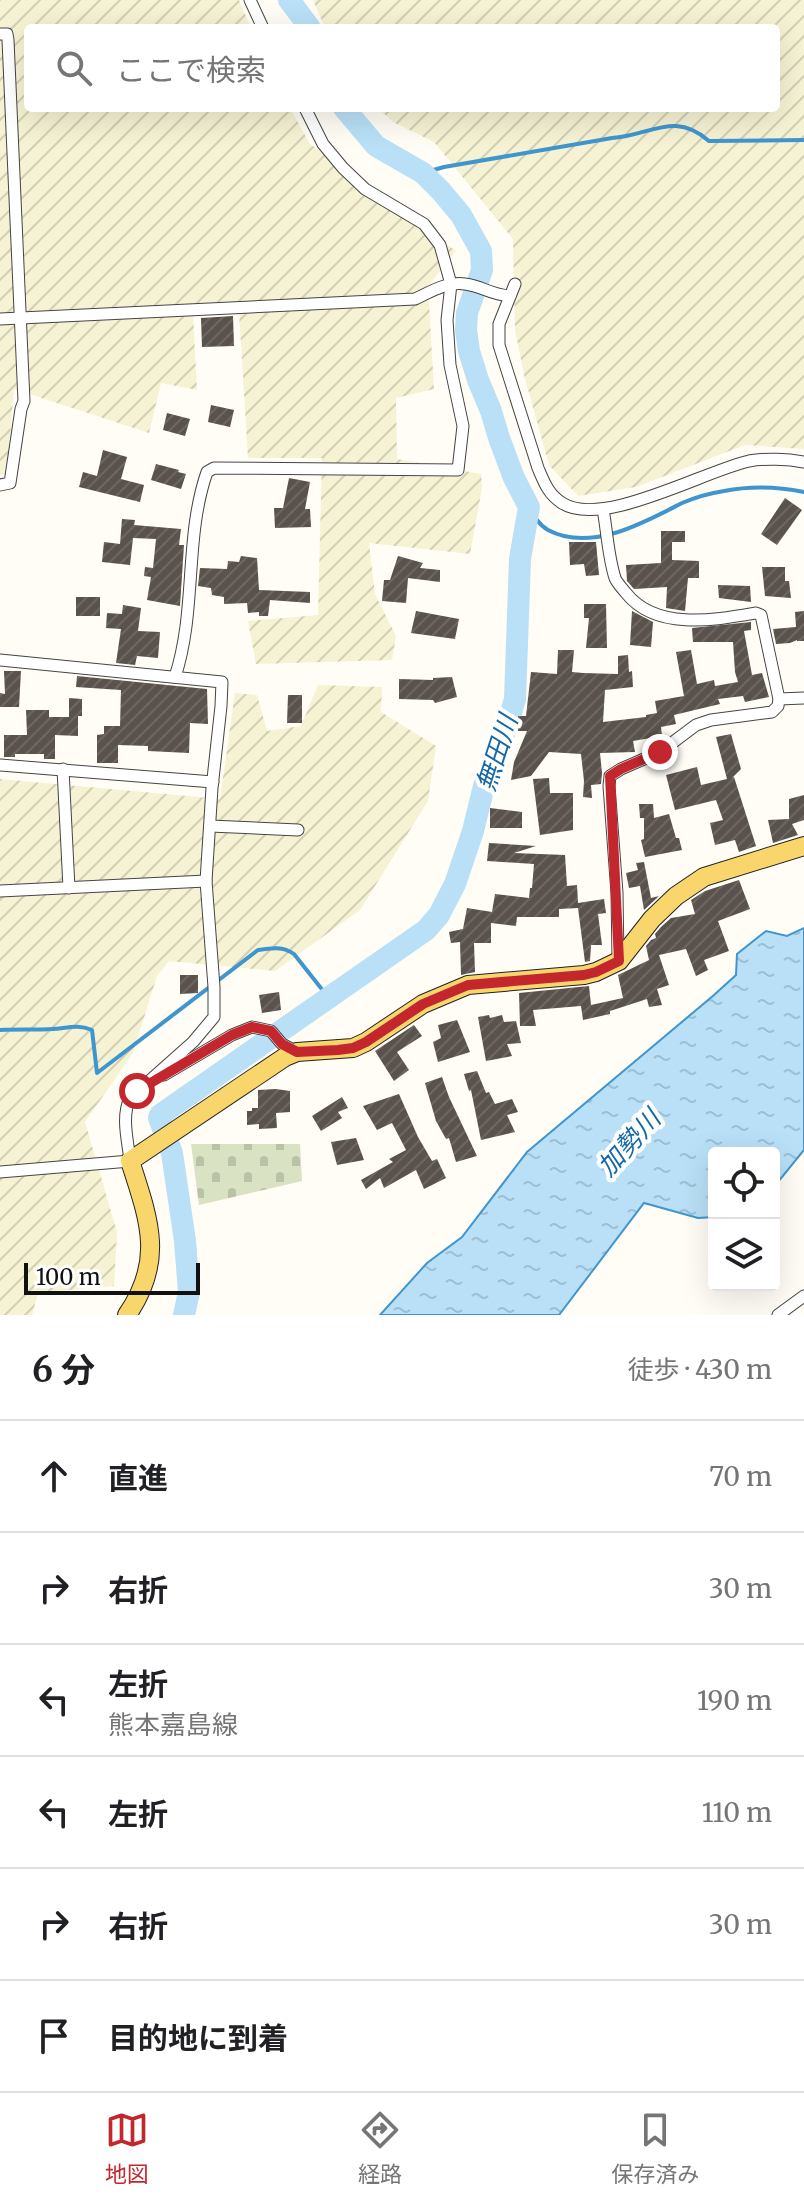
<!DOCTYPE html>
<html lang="ja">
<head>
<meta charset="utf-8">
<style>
	body { margin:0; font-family:Merriweather,"Noto Sans JP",serif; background:#f2f2f2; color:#202124 }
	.controls { position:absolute; right:24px; bottom:24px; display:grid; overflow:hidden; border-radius:8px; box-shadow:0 8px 32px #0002 }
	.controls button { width:72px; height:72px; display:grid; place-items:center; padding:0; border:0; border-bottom:2px solid #e0e0e0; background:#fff; color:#202124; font:40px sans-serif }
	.scale { position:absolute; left:24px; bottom:20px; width:176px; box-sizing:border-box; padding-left:8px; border:4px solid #111; border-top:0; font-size:22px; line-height:28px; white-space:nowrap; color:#111; -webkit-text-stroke:6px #fff; paint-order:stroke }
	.stop { position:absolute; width:24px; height:24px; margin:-18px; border:6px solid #c4262e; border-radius:50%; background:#fff }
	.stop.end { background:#c4262e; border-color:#fff; box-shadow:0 2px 8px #0008 }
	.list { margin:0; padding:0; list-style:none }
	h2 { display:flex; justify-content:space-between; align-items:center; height:104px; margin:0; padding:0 32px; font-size:34px }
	h2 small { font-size:26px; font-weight:400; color:#757577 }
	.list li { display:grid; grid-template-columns:52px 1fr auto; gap:24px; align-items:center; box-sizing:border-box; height:112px; padding:0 32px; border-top:2px solid #e0e0e0 }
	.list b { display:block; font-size:30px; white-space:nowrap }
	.list p { margin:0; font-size:26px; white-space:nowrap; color:#757577 }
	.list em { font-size:26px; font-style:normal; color:#757577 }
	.icon { flex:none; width:44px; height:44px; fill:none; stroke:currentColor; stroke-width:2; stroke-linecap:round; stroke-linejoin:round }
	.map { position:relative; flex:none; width:804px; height:1315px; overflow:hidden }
	.search { position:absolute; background:#fff; box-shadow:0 8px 32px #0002; left:24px; right:24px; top:24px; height:88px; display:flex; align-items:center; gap:20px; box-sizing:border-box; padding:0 28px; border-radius:8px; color:#757577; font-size:30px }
	.sheet { height:776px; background:#fff }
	nav { display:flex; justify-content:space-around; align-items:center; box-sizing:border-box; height:112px; border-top:2px solid #e0e0e0; background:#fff; font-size:22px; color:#757577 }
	nav a { display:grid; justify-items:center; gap:4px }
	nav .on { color:#c4262e }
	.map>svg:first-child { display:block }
	.farmland { fill:url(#farmland-furrows) }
	.cemetery { fill:url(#cemetery-stones) }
	.water { fill:url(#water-ripples); stroke:#3f96cf; stroke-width:2 }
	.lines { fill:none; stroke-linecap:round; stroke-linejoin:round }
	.stream { stroke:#3f96cf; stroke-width:4 }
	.river { stroke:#b9e0f7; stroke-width:22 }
	.building { fill:url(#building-hatch) }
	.street-casing { stroke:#444; stroke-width:13 }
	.primary-casing { stroke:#222; stroke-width:20 }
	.street { stroke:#fff; stroke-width:11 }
	.primary { stroke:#f9d66b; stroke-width:18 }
	.route { stroke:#c4262e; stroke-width:10 }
	.labels { text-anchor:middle; stroke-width:8; stroke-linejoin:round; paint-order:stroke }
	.water-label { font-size:26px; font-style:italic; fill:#1768a6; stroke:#fff }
</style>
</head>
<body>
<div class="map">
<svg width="804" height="1315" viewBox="0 0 804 1315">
	<defs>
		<pattern id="farmland-furrows" width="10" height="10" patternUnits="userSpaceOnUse" patternTransform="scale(2)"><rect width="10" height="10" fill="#f6f3d4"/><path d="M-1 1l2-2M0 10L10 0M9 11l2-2" fill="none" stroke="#d2cfb5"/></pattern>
		<pattern id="cemetery-stones" width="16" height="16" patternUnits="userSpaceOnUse" patternTransform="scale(2)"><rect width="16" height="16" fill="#d9e3c4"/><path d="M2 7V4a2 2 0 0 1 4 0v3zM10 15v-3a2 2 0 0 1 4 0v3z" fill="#b9c2a7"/></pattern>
		<pattern id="water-ripples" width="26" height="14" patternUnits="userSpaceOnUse" patternTransform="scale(2)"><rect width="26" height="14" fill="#b9e0f7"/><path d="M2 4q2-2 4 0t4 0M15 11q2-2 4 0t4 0" fill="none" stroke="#9ebfd3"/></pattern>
		<pattern id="building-hatch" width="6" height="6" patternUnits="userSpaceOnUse" patternTransform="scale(2)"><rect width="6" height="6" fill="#5a524d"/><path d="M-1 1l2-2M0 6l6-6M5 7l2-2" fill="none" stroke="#6d6662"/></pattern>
	</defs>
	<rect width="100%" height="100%" fill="#fffdf5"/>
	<g class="farmland">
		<polygon points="0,0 239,0 251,28 28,28 28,108 290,108 310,144 456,251 428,286 434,389 396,398 397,459 481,474 482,488 470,554 369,543 375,594 396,636 392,660 256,664 248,621 318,615 322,458 248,458 239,312 193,314 197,390 161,383 149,433 14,389 7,473 0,475"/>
		<polygon points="313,0 804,0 804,449 745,445 636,487 578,496 549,465 524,375 515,330 513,239 434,142 393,122 378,108 776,108 776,28 325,28"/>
		<polygon points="318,685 382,687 381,712 436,746 428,801 360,910 275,971 169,961 157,976 133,1053 85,1122 117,1232 114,1286 38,1293 32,1315 0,1315 0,779 220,799 235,693 257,695 267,731 301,726"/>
	</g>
	<polygon class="cemetery" points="191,1144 300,1144 302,1181 199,1205"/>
	<polygon class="water" points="804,928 804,1150 774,1187 774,1153 714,1153 714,1217 698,1218 644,1203 559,1315 380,1315 427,1263 462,1237 527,1152 714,995 736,975 737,954 766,931 787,936"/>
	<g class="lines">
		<g class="stream">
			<path d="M423,173L444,167L612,138C650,136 674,110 709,141L804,140"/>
			<path d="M529,507C534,516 539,525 548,530C591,553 645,522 682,503C694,498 711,493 724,491C749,486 779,487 804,492"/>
			<path d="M0,1030C18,1029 35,1030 53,1029C67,1028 78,1024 92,1030L97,1073L258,950C271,948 283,946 294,954L328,997"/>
		</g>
		<g class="river">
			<polyline points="289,0 310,28"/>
			<polyline points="184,1315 189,1292 185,1241 172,1153 159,1118 160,1115 426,930 439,915 455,884 473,831 484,786 508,723 515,699 520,559 529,507 514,478 499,438 491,411 478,380 469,351 466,330 467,313 482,270 481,251 461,215 441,191 423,173 376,146 344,108"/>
		</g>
	</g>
	<g class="building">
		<polygon points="233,316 234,346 202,347 201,318"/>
		<polygon points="211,405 234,410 230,427 208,422"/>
		<polygon points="167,413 190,419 185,436 163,430"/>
		<polygon points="103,450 127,457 121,479 144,485 140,502 79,487 83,472 97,476"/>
		<polygon points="156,464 179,470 178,472 186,474 181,489 151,480"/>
		<polygon points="289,478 310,482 305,509 310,509 311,527 275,528 274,508 283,508"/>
		<polygon points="785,498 802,510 777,545 761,534"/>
		<polygon points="122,519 135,520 134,525 181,529 179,545 184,545 180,606 147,600 151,577 144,576 145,567 153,568 156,539 133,538 130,565 102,562 104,542 120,544"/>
		<polygon points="661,531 685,531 685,542 672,542 672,560 699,561 699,578 688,578 685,611 666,608 667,587 634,589 627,581 626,565 661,563"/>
		<polygon points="569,542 596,542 599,575 586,576 584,564 570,565"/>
		<polygon points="241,556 257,558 259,590 310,592 310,603 270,600 268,616 259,616 259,612 248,613 247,603 224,604 224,597 212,595 211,588 198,586 200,568 227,569 228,561 239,562"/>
		<polygon points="398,556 423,563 420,568 440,570 440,582 408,578 406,603 382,601 384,580 390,580"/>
		<polygon points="762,567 785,567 785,581 789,581 791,598 765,596"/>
		<polygon points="718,585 750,586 751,602 719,598"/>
		<rect x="76" y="597" width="24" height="19"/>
		<polygon points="584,604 606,604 607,648 586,648 589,618 584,618"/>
		<polygon points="123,605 141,608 138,631 160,632 158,658 137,656 135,665 116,663 121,629 106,628 107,613 122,614"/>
		<polygon points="416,611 459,619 455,639 411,633"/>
		<polygon points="632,611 653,622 651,647 630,645"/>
		<polygon points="804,611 804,641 797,641 797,640 790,643 776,644 773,629 796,627 795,612"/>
		<polygon points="751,622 751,630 744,631 752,675 762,673 769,697 745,702 743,696 718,699 720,704 674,715 676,724 661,727 662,736 633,741 635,752 600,753 602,773 601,784 591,785 592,798 583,797 584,781 581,754 549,752 531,776 511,780 514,762 527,731 518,731 518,716 526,716 531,672 557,674 558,650 574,650 572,672 583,673 618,674 618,656 628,655 629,672 632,671 633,687 605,690 603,722 646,717 646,715 657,713 655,701 684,696 676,652 691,650 697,684 714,680 715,686 738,682 735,672 733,642 693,642 692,628"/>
		<polygon points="4,671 21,671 19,707 0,707 0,693 5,694"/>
		<polygon points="77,676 207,689 208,724 190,723 189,753 148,751 148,746 118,745 118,763 97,763 97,735 104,734 104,726 120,726 121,690 76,687"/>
		<polygon points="452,677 457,697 435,703 433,700 399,699 399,679 433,680 433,678"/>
		<polygon points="288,695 302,695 302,723 287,723"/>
		<polygon points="69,698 82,699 82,716 78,716 78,736 55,735 55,759 44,759 44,754 15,754 15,757 4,757 4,735 27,735 26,710 49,710 49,717 69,717"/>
		<polygon points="731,734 741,769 732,778 734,777 756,846 739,852 735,840 715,845 710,823 723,820 716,800 675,810 666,775 697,767 701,785 727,779 716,737"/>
		<polygon points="549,778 550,793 573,793 573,830 540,835 533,779"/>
		<polygon points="804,795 804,820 792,824 798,835 773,843 768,820 789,819 789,799"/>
		<polygon points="639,804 653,804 654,818 669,814 676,838 679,838 682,850 645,857 641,840 644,839 644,818 640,818"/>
		<polygon points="490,808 522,812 522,828 490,828"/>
		<polygon points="489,843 536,846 514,853 565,855 567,886 577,885 578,903 604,899 606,913 598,914 602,945 591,945 590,961 585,962 578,908 559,909 559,917 517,917 516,926 491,923 491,943 474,943 475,972 461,975 460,942 451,943 449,932 463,929 467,908 492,912 495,894 529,898 530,888 532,888 534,864 487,861"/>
		<polygon points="644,862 651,898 659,896 644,910 640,886 629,888 626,873 638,870 636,863"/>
		<polygon points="739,880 750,909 718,921 729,951 704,960 708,970 696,976 686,949 659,955 669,985 657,989 662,1005 649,1007 647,999 610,1011 610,1014 583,1020 581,1006 533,1010 536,1026 520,1026 519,993 589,986 591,1005 623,998 618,975 649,960 646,946 651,940 656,938 655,934 661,927 671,918 695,914 691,900 705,891"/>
		<polygon points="180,975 198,975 198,993 180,994"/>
		<polygon points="279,992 281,1010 262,1013 259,995"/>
		<polygon points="489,1015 490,1018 502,1015 504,1022 516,1021 521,1043 507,1044 512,1056 486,1061 478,1017"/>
		<polygon points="457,1020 470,1052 438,1062 433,1042 441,1038 438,1025"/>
		<polygon points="414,1025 422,1036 397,1052 409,1070 394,1081 375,1051"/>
		<polygon points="477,1071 486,1093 489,1092 495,1104 512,1099 518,1112 507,1115 515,1132 481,1140 471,1090 469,1091 464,1074"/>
		<polygon points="442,1077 449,1097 477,1156 456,1162 449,1138 446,1139 436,1121 425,1083"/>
		<polygon points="276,1089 290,1091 290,1112 276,1113 277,1128 259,1129 259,1124 247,1125 247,1111 252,1111 252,1108 258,1108 258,1090"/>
		<polygon points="399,1094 418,1137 432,1161 437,1159 446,1178 424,1189 416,1170 384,1188 380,1178 366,1189 361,1180 393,1162 389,1159 406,1150 392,1123 377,1130 363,1106"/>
		<polygon points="342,1097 348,1108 338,1112 342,1118 321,1131 312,1116"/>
		<polygon points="356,1138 364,1160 337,1165 331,1142"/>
	</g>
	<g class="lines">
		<g class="street-casing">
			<g id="street">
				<polyline points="250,0 263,28"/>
				<polyline points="0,34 7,34 8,40 24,401 21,409 10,483 0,485"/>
				<path d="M515,284L499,324V345L538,468C544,482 548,494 562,503C602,529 704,471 749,461C765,458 788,459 804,462"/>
				<path d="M0,319L415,299C430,292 448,281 465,284C482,286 491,295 510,296"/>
				<path d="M603,509C607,531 608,556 615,578C617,583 622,588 626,593C656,631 715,620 756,613L761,615L779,699L778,706L772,712L711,720L696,725L660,752L621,769L610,776L609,786L617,893L618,959"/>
				<path d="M0,660L222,682L221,706L212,788L206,881L214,987V1017L193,1042L130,1098C121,1117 128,1141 130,1161L0,1172"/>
				<path d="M175,677C197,610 184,538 207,472L214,468L458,470L463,426L450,365L447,320L451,284L440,245L424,224L365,189L343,168L323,144L305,108"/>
				<polyline points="779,699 804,698"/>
				<polyline points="0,765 213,782"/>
				<polyline points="63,769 69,888"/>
				<polyline points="210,826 298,830"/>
				<polyline points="0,891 206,881"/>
				<polyline points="164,1075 232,1035 252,1027 271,1031 282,1044 297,1052"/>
				<polyline points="778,1315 804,1296"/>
			</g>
		</g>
		<g class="primary-casing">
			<path id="primary" d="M127,1315C165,1260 149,1220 130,1161L285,1057L297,1052L353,1048L366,1042L423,1004L468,985L584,975L596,972L619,961L652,919L676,896L704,877L804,846"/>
		</g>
		<use href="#street" class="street"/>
		<use href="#primary" class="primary"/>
	</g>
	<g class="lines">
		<polyline class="route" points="137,1091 232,1035 252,1027 271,1031 282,1044 297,1052 338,1050 353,1048 366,1042 423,1004 468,985 584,975 596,972 619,961 610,776 621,769 660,752"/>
	</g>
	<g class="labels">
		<g class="water-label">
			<text transform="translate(497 753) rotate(-72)" y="9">無田川</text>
			<text transform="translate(629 1143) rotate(-48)" y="9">加勢川</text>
		</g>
	</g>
</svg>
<div class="controls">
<button><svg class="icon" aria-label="locate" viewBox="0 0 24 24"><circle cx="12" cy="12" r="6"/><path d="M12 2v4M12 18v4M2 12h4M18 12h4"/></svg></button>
<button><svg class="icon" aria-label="layers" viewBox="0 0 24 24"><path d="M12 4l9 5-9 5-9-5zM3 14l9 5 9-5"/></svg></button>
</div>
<div class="scale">100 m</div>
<div class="stop" style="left:137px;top:1091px"></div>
<div class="stop end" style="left:660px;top:752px"></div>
<div class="search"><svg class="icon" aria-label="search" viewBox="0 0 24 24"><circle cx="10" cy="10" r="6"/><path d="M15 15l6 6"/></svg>ここで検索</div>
</div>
<section class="sheet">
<h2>6 分<small>徒歩 · 430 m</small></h2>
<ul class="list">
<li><svg class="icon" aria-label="ahead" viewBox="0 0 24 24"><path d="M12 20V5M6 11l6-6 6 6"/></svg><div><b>直進</b></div><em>70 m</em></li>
<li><svg class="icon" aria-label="right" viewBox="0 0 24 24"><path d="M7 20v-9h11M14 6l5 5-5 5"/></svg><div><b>右折</b></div><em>30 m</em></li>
<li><svg class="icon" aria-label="left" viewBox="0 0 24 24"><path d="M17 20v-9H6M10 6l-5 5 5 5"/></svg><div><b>左折</b><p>熊本嘉島線</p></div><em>190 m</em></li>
<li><svg class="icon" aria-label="left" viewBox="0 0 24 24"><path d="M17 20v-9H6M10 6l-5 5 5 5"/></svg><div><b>左折</b></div><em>110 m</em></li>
<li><svg class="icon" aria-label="right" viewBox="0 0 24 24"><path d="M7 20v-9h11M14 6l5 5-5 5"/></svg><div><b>右折</b></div><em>30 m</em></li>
<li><svg class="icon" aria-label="arrive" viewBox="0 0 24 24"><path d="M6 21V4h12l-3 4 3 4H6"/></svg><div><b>目的地に到着</b></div></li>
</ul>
</section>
<nav>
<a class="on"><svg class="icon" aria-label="map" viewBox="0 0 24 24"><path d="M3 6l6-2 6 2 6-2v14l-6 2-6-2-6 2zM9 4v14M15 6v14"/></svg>地図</a>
<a><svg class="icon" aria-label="directions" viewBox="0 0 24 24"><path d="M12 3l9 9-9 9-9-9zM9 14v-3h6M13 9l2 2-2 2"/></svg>経路</a>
<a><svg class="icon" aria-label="saved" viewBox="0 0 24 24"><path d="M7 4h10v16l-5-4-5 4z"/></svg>保存済み</a>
</nav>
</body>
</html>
